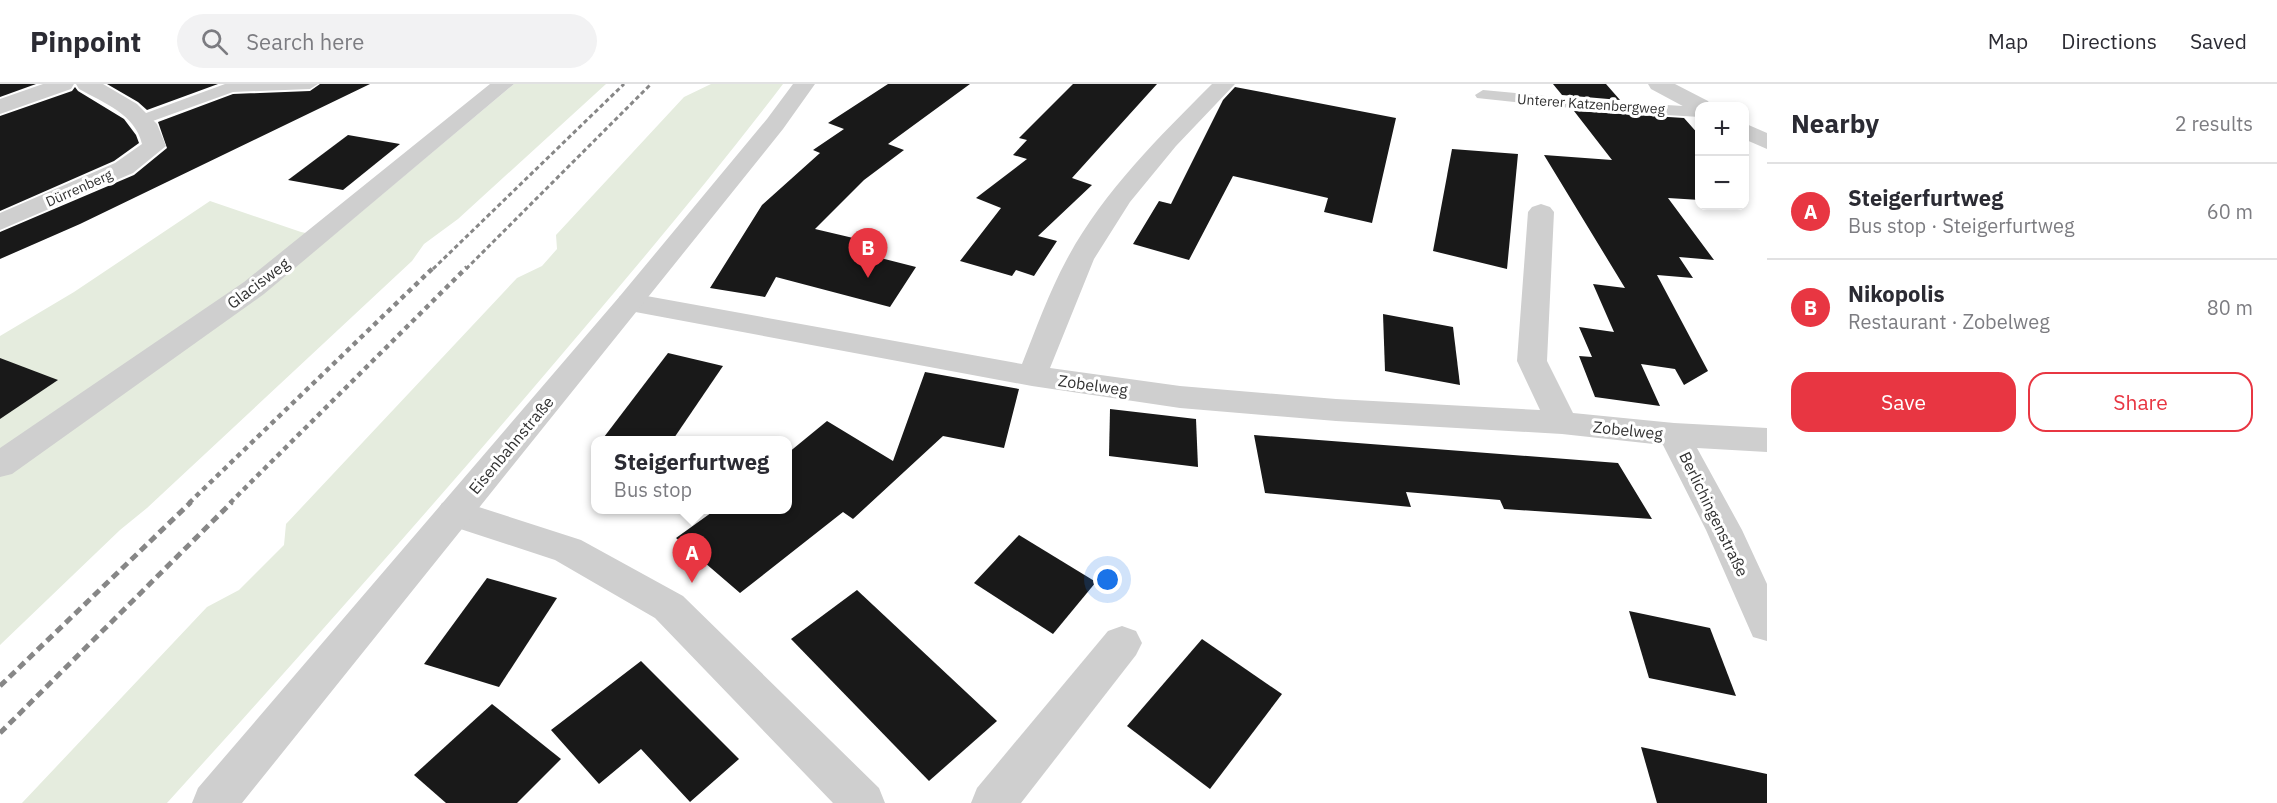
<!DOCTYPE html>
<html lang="en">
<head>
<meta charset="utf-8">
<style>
	body { margin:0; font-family:"IBM Plex Sans",sans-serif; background:#f2f2f3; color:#2b2b33 }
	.controls { position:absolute; right:18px; top:18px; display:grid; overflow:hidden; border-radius:12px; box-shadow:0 3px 9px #0003 }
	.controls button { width:54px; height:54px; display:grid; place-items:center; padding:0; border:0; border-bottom:2px solid #e1e1e2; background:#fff; color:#2b2b33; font:30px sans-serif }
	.you { position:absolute; left:1108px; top:496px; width:21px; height:21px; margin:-15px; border:4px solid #fff; border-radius:50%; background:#1a73e8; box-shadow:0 0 0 9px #1a73e833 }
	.badge { display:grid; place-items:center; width:39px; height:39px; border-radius:50%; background:#e83642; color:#fff; font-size:20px; font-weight:700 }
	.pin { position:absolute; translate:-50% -50px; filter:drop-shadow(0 2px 3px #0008) }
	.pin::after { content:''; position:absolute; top:32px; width:21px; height:18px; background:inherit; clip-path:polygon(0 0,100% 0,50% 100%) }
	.popup { position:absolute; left:591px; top:352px; width:201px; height:78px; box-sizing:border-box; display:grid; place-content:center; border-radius:12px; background:#fff; filter:drop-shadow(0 2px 4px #0005); font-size:20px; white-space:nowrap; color:#7c7c81 }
	.popup b { font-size:22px; color:#2b2b33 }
	.popup::after { content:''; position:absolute; left:50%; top:100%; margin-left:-12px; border:12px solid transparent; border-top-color:#fff }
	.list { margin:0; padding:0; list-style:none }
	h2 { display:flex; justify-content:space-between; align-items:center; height:78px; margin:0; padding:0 24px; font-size:26px }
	h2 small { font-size:20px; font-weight:400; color:#7c7c81 }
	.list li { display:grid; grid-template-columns:39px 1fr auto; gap:18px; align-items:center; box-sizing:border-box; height:96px; padding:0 24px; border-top:2px solid #e1e1e2 }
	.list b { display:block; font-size:22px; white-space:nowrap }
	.list p { margin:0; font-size:20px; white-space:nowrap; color:#7c7c81 }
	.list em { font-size:20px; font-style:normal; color:#7c7c81 }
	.actions { display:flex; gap:12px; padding:18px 24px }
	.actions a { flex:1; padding:14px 0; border:2px solid #e83642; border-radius:18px; text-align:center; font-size:21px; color:#e83642 }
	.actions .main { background:#e83642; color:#fff }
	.icon { flex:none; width:33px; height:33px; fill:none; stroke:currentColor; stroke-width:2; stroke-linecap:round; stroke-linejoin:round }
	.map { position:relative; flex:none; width:1767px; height:719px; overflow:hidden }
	header { display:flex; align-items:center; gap:36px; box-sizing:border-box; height:84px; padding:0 30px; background:#fff; border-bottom:2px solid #e1e1e2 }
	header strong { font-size:28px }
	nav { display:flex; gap:33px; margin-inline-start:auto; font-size:21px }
	.search { width:420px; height:54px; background:#f2f2f3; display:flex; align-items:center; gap:15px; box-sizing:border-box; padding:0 21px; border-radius:33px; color:#7c7c81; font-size:22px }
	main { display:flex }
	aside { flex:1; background:#fff }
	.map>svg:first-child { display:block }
	.green { fill:#e5ecde }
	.building { fill:#191919 }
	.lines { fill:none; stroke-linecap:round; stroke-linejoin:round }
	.service { fill:#cfcfcf; fill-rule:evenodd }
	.minor { fill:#cfcfcf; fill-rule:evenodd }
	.tertiary { fill:#cfcfcf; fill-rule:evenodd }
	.rail-far2 { stroke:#878787; stroke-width:3; stroke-dasharray:4.5 3; stroke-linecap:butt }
	.rail-far1 { stroke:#878787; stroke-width:4.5; stroke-dasharray:5 4.5; stroke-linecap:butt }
	.rail { stroke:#878787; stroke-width:5; stroke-dasharray:8 5; stroke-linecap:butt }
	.labels { text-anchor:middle; stroke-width:6; stroke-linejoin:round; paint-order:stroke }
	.far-street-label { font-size:14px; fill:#323232; stroke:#fff }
	.street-label { font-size:16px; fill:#323232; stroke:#fff }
</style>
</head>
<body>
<header>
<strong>Pinpoint</strong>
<div class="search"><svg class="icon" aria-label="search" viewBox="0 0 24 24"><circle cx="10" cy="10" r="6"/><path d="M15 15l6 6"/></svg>Search here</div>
<nav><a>Map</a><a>Directions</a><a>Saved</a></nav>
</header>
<main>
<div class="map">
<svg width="1767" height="719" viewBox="0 0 1767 719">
	<rect width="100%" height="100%" fill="#fff"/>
	<g class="green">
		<polygon points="514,0 606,0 458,135 424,160 412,177 147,424 120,446 0,561 0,252 74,208 210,117 301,148 330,154"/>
		<path d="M711,0H783C702,106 616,207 529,309C411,447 290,583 167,719H22L207,523L239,506L284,461L286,440L517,194L542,182L557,165L556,151L684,13Z"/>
	</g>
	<g class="building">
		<polygon points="0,0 36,0 0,13"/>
		<polygon points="107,0 218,0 147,26 138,18"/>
		<polygon points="320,0 370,0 80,140 0,175 0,148 134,91 167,64 158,38 233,10 310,7"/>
		<polygon points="888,0 970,0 888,60 904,66 864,96 815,145 866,157 857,168 916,183 890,223 776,193 765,213 710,204 762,121 820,69 813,66 844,45 828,39"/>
		<polygon points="1073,0 1157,0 1072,94 1092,101 1038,152 1057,157 1034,192 1016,186 1012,192 960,177 1001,124 976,114 1027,75 1013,71 1027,56 1019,54"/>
		<polygon points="1553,0 1606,0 1620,16 1562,11"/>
		<polygon points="75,3 78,7 124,35 136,51 139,59 114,77 0,127 0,32 72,7"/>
		<polygon points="1235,3 1396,34 1372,139 1324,128 1328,114 1233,92 1189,176 1133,160 1159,117 1171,120 1223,16"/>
		<polygon points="1574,27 1684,34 1700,52 1700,116 1668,114 1714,176 1679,173 1693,194 1657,191 1708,287 1684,301 1675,285 1641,280 1660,322 1595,313 1579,272 1592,273 1579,243 1614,248 1593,200 1625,204 1544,71 1612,76"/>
		<polygon points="348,51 400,60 343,106 288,96"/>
		<polygon points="1452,65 1518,70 1507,185 1433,167"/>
		<polygon points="1383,230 1453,243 1460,301 1385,287"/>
		<polygon points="668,269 723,282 672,357 601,357"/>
		<polygon points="0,274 58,296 0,335"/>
		<polygon points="925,288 1019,305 1004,364 943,352 853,435 843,428 740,509 676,454 715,426 788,426 788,369 827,337 893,377"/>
		<polygon points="1110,325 1196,335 1198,383 1109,372"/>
		<polygon points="1254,351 1618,379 1652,435 1504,425 1500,416 1406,408 1411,423 1265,409"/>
		<polygon points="1019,451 1096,498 1053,550 974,499"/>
		<polygon points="487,494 557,514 499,603 424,580"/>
		<polygon points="857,506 997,637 929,697 791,555"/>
		<polygon points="1629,527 1710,544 1736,612 1649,594"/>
		<polygon points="1202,555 1282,610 1210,705 1127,642"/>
		<polygon points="641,577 739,675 690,718 641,665 599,700 551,646"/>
		<polygon points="492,620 561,675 517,719 446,719 414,691"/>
		<polygon points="1641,663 1767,690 1767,719 1657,719"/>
	</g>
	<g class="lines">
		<g class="service">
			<polygon points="225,0 318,0 310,5 233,8 150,38 138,38 136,35 138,32"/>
			<polygon points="1483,6 1599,17 1700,23 1700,33 1599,27 1477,14 1475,11"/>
		</g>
		<g class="minor">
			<polygon points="43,0 74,0 71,5 0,30 0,15"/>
			<path d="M76,0H103L137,20L157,40L166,62L133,89L0,146V129L115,79L142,60C135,30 104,19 79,5Z"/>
			<polygon points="490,0 514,0 264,210 12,390 0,393 0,364 244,198"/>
			<path d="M1212,0H1235L1176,62L1130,118L1094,175L1050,284L1180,302L1336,315L1540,326L1517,277L1528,128L1532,123L1541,120L1550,123L1554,128L1547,277L1573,329L1674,339L1767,344V368L1697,364L1742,446L1767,500V557L1753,553L1706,446L1663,361L1562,350L1336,337L1180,324L1032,302L630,227L620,224L616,218L620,212L630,209L1022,280C1036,245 1049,208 1067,175C1103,108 1159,53 1212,0Z"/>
			<polygon points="1648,0 1675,0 1708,17 1711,22 1700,22 1700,28 1692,27 1651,5"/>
			<polygon points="1744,39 1767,49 1767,65 1744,55"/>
			<polygon points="454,415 581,456 683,512 879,704 885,719 833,719 655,534 555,476 442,439 436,429 442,419"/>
			<polygon points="1122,542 1136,547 1142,559 1136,571 1021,719 971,719 977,704 1108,547"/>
		</g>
		<polygon class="tertiary" points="793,0 815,0 783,45 242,719 192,719 198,704 620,212 767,35"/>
		<g class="rail-far2">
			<polyline points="433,185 624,0"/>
			<polyline points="466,185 651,0"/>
		</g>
		<g class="rail-far1">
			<polyline points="189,419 434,183"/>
			<polyline points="230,419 467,183"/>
		</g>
		<g class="rail">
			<polyline points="0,602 191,418"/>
			<polyline points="0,649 232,418"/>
		</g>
	</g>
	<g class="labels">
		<g class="far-street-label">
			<text transform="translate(1591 20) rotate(4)" y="5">Unterer Katzenbergweg</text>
			<text transform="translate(79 104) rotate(-24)" y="5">Dürrenberg</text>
		</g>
		<g class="street-label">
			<text transform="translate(258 199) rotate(-37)" y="6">Glacisweg</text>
			<text transform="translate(1093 301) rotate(8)" y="6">Zobelweg</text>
			<text transform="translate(1628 346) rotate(6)" y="6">Zobelweg</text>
			<text transform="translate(511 361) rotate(-50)" y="6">Eisenbahnstraße</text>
			<text transform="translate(1714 430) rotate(64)" y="6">Berlichingenstraße</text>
		</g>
	</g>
</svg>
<div class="controls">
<button>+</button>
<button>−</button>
</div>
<div class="you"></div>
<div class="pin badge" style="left:692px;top:499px">A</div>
<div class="popup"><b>Steigerfurtweg</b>Bus stop</div>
<div class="pin badge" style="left:868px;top:194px">B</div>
</div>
<aside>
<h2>Nearby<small>2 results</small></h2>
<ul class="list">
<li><span class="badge">A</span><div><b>Steigerfurtweg</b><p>Bus stop · Steigerfurtweg</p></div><em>60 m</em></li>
<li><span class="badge">B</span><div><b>Nikopolis</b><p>Restaurant · Zobelweg</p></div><em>80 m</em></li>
</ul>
<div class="actions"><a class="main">Save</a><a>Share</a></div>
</aside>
</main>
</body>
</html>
